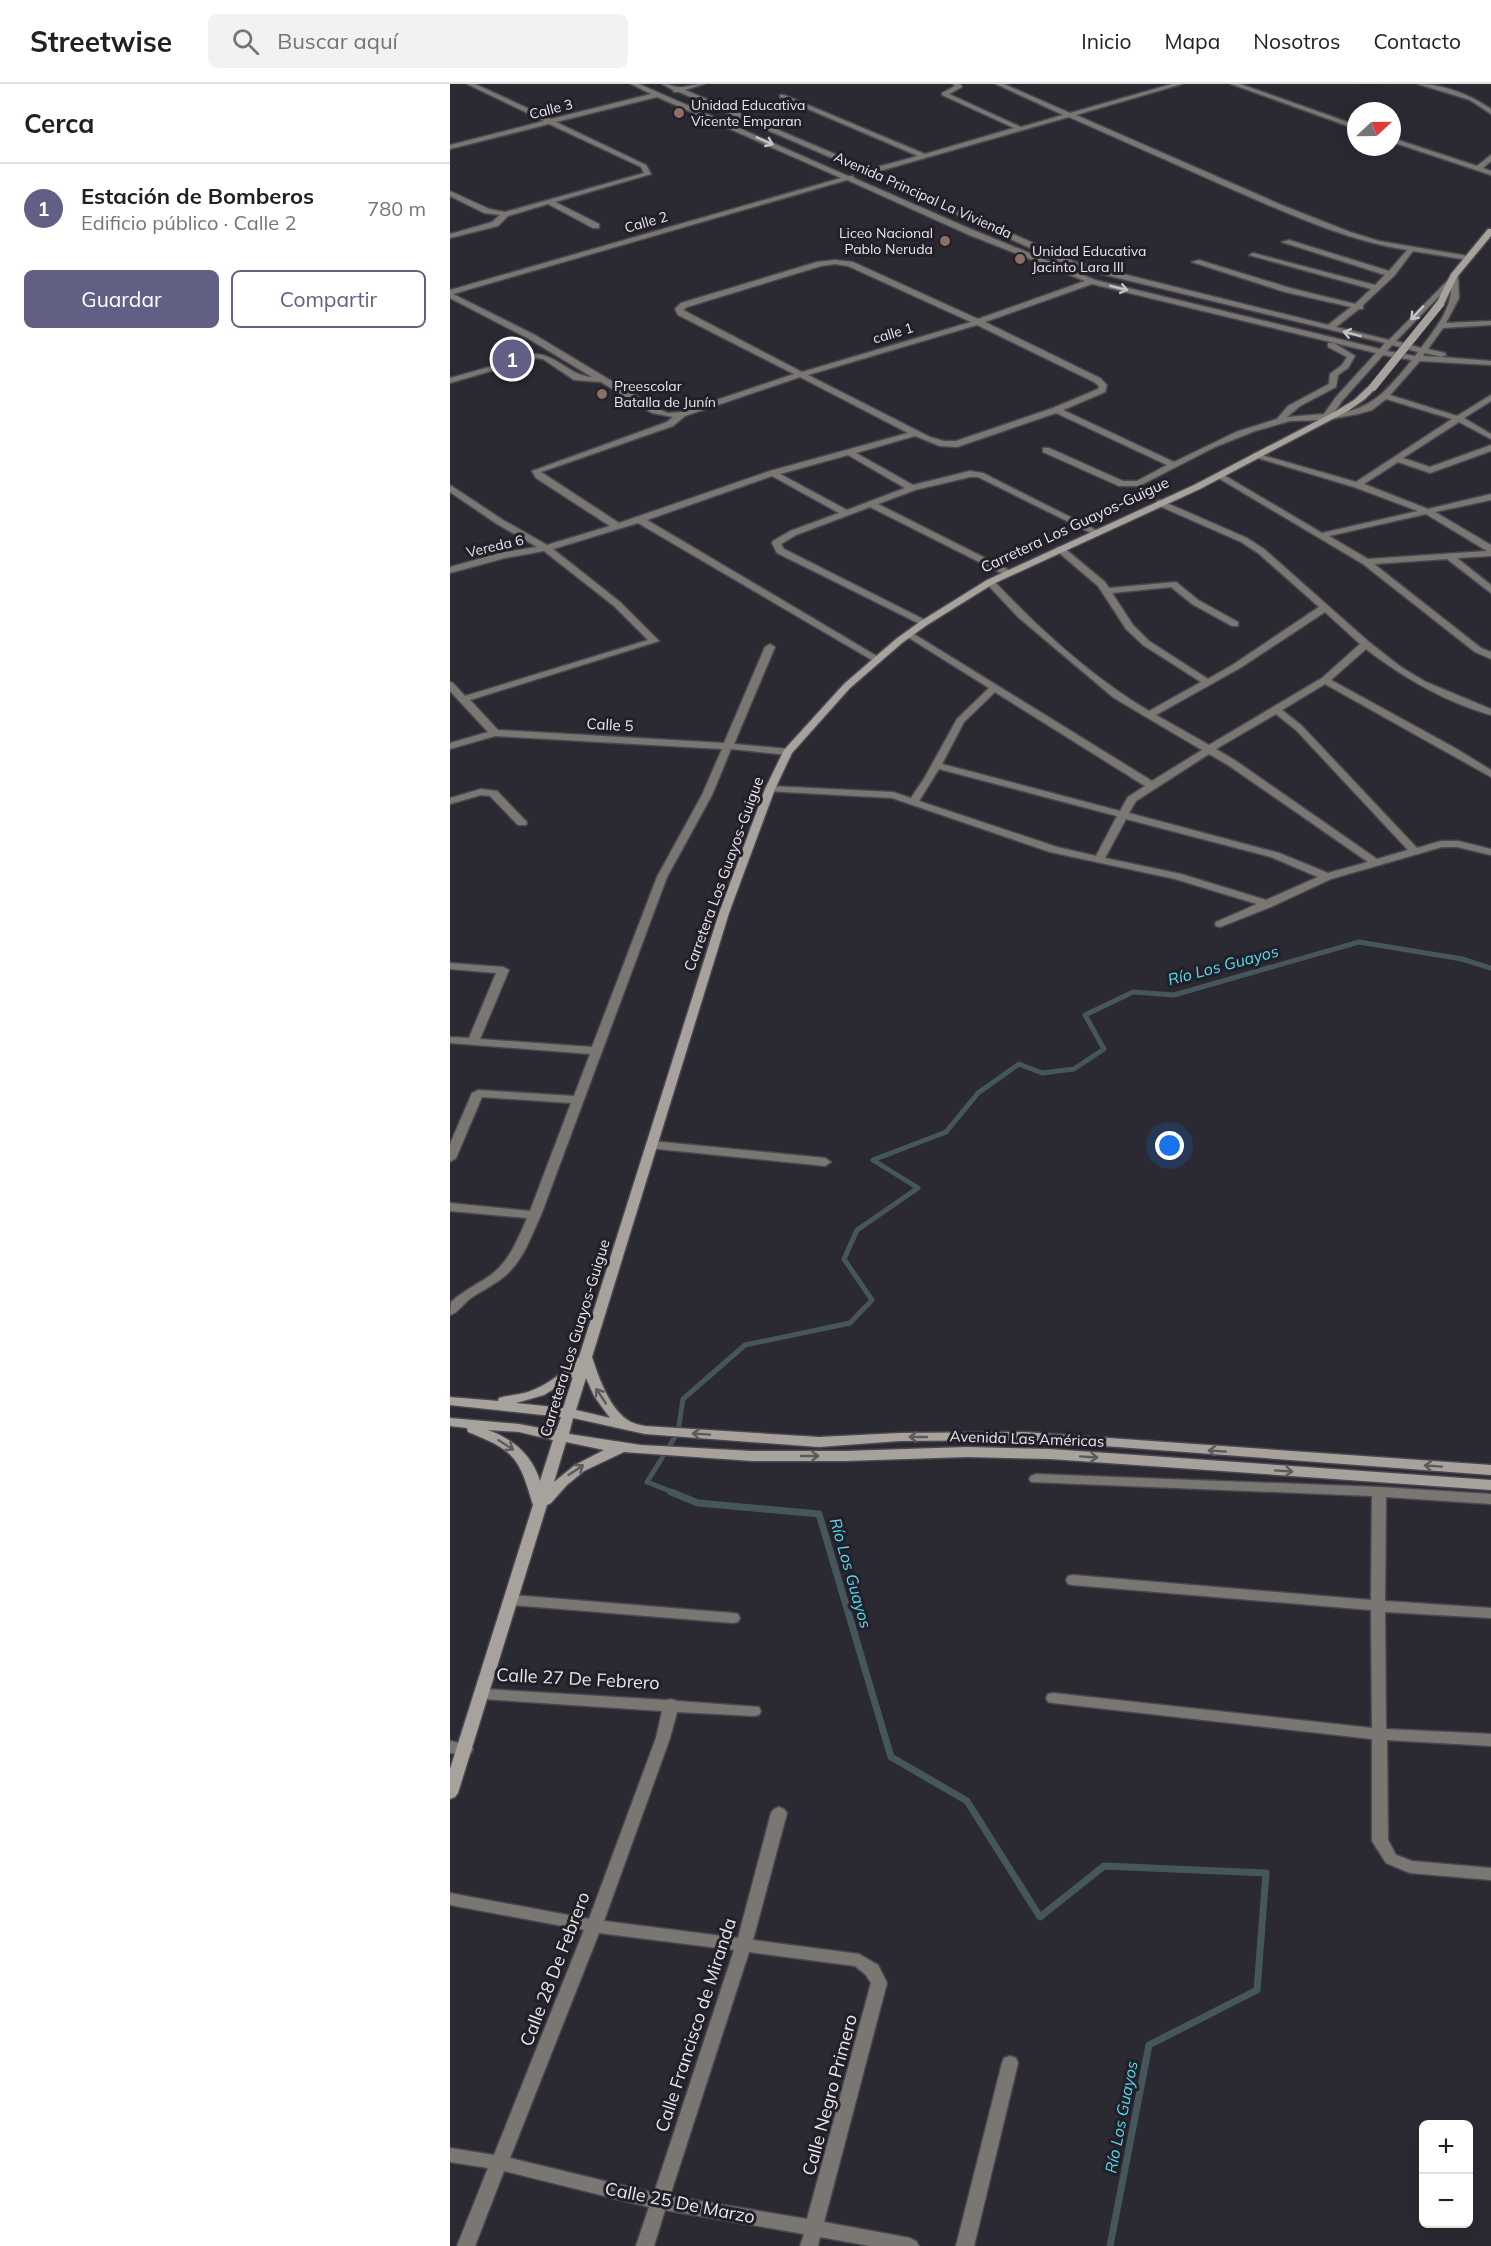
<!DOCTYPE html>
<html lang="es">
<head>
<meta charset="utf-8">
<style>
	body { margin:0; font-family:Mulish,sans-serif; background:#f2f2f2; color:#202124 }
	.controls { position:absolute; right:18px; bottom:18px; display:grid; overflow:hidden; border-radius:9px; box-shadow:0 6px 24px #0002 }
	.controls button { width:54px; height:54px; display:grid; place-items:center; padding:0; border:0; border-bottom:2px solid #e0e0e0; background:#fff; color:#202124; font:30px sans-serif }
	.compass { position:absolute; left:897px; top:18px; width:54px; height:54px; border-radius:50%; background:#fff; box-shadow:0 6px 24px #0002; rotate:68deg }
	.you { position:absolute; left:720px; top:1062px; width:21px; height:21px; margin:-15px; border:4px solid #fff; border-radius:50%; background:#1a73e8; box-shadow:0 0 0 9px #1a73e833 }
	.badge { display:grid; place-items:center; width:39px; height:39px; border-radius:50%; background:#616084; color:#fff; font-size:20px; font-weight:700 }
	.pin { position:absolute; translate:-50% -50%; border:3px solid #fff; box-shadow:0 2px 6px #0006 }
	.list { margin:0; padding:0; list-style:none }
	h2 { display:flex; justify-content:space-between; align-items:center; height:78px; margin:0; padding:0 24px; font-size:26px }
	h2 small { font-size:20px; font-weight:400; color:#757577 }
	.list li { display:grid; grid-template-columns:39px 1fr auto; gap:18px; align-items:center; box-sizing:border-box; height:90px; padding:0 24px; border-top:2px solid #e0e0e0 }
	.list b { display:block; font-size:22px; white-space:nowrap }
	.list p { margin:0; font-size:20px; white-space:nowrap; color:#757577 }
	.list em { font-size:20px; font-style:normal; color:#757577 }
	.actions { display:flex; gap:12px; padding:18px 24px }
	.actions a { flex:1; padding:14px 0; border:2px solid #616084; border-radius:9px; text-align:center; font-size:21px; color:#616084 }
	.actions .main { background:#616084; color:#fff }
	.icon { flex:none; width:33px; height:33px; fill:none; stroke:currentColor; stroke-width:2; stroke-linecap:round; stroke-linejoin:round }
	.map { position:relative; flex:none; width:1041px; height:2162px; overflow:hidden }
	header { display:flex; align-items:center; gap:36px; box-sizing:border-box; height:84px; padding:0 30px; background:#fff; border-bottom:2px solid #e0e0e0 }
	header strong { font-size:28px }
	nav { display:flex; gap:33px; margin-inline-start:auto; font-size:21px }
	.search { width:420px; height:54px; background:#f2f2f2; display:flex; align-items:center; gap:15px; box-sizing:border-box; padding:0 21px; border-radius:9px; color:#757577; font-size:22px }
	main { display:flex }
	aside { flex:1; background:#fff }
	.map>svg:first-child { display:block }
	.lines { fill:none; stroke-linecap:round; stroke-linejoin:round }
	.stream-far1 { stroke:#45575c; stroke-width:5 }
	.stream { stroke:#45575c; stroke-width:7 }
	.street-casing { stroke:#494750; stroke-width:3 }
	.secondary-casing { stroke:#494750; stroke-width:3 }
	.street { fill:#7a7672; fill-rule:evenodd }
	.secondary { fill:#a7a29b; fill-rule:evenodd }
	.secondary-bridge-casing { stroke:#494750; stroke-width:9; stroke-linecap:butt }
	.secondary-bridge { stroke:#a7a29b; stroke-width:8 }
	.oneway { stroke:#c6c4c7 }
	.oneway2 { stroke:#5e5a5c }
	.education-dot { fill:#8d6e63; stroke:#221f28; stroke-width:2 }
	.labels { text-anchor:middle; stroke-width:6; stroke-linejoin:round; paint-order:stroke }
	.far-poi-label { font-size:14px; fill:#e7e6ec; stroke:#221f28; text-anchor:start }
	.far-street-label { font-size:14px; fill:#e7e6ec; stroke:#221f28 }
	.street-label { font-size:15px; fill:#e7e6ec; stroke:#221f28 }
	.water-label { font-size:16px; font-style:italic; fill:#51ddf1; stroke:#221f28 }
	.near-street-label { font-size:18px; fill:#e7e6ec; stroke:#221f28 }
</style>
</head>
<body>
<header>
<strong>Streetwise</strong>
<div class="search"><svg class="icon" aria-label="search" viewBox="0 0 24 24"><circle cx="10" cy="10" r="6"/><path d="M15 15l6 6"/></svg>Buscar aquí</div>
<nav><a>Inicio</a><a>Mapa</a><a>Nosotros</a><a>Contacto</a></nav>
</header>
<main>
<aside>
<h2>Cerca<small></small></h2>
<ul class="list">
<li><span class="badge">1</span><div><b>Estación de Bomberos</b><p>Edificio público · Calle 2</p></div><em>780 m</em></li>
</ul>
<div class="actions"><a class="main">Guardar</a><a>Compartir</a></div>
</aside>
<div class="map">
<svg width="1041" height="2162" viewBox="0 0 1041 2162">
	<rect width="100%" height="100%" fill="#2b2932"/>
	<g class="lines">
		<polyline class="stream-far1" points="225,1409 197,1398 228,1348 233,1315 295,1261 400,1239 422,1216 394,1175 407,1146 468,1104 423,1076 496,1048 528,1009 569,980 592,989 624,985 654,965 635,931 683,908 724,911 909,858 1012,875 1041,884"/>
		<polyline class="stream" points="221,1408 248,1419 369,1430 441,1673 517,1717 590,1833 654,1782 816,1789 807,1906 699,1961 660,2162"/>
		<g class="street-casing">
			<g id="street">
				<path d="M17,0H25L101,35L201,10L181,0H189L398,92H403L404,94L523,146L645,196L930,265L935,259L619,182L419,90L229,8H224L223,6L212,0C219,0 226,4 233,3C240,2 246,0 254,0L235,6L420,85L468,72L330,13V11H334L475,70L564,44L492,11V9L505,2L503,0H510L512,3L499,10L571,43L613,31L546,0H554L620,29L722,0H732L626,31L834,122L900,148L929,157L1018,172L1022,174L1018,176L963,167L944,192L913,221V225H909L886,243L939,256L1004,190L1008,192L1009,214L996,239L1041,237V241L993,244L978,265L995,269L996,271L992,273L1041,277V281L970,277L940,311L1007,332L1041,311V317L1014,334L1041,350V355L1009,338L953,374L980,383L1041,361V367L980,389L948,378L914,400L978,425L1041,410V416L985,428L1041,461V472L1007,474L1041,501V509L997,475L924,480L1031,564L1041,568V575L1025,568L913,480L765,392L772,390L872,449L968,427L904,403L801,372L805,369L906,398L1002,335L936,315L922,326L908,330L876,336L840,337L805,347L765,363L689,402H669L593,368V364H599L673,397H687L717,381L606,329L507,363L490,362L465,352L406,369L463,401L520,387L533,389L650,448L643,450L528,393H520L465,406L428,420L561,487V491H555L420,423L346,451L331,460L334,465L477,537V541L474,542L327,469L322,459L323,457L340,447L389,429L322,392L197,436L430,574V578L427,579L188,439L103,465L170,518L209,557L20,616L48,646L274,659L315,563L320,560L325,563L284,660L338,665L343,668L338,671L281,665L262,711L217,793L91,1131C81,1152 74,1175 56,1191C46,1200 33,1206 21,1214C14,1219 8,1229 0,1231L1,1218C13,1207 28,1200 41,1191C60,1176 68,1155 77,1134L0,1127V1119L80,1127L121,1019L32,1013L6,1074L0,1078V1060L22,1009L28,1006L124,1012L140,970L0,959V953L19,954L46,889L0,885V879L53,883L59,886L30,955L142,963L207,793L252,711L272,665L45,652L0,665V659L38,648L0,607V598L3,599L15,612L198,556L164,522L94,467L55,474L0,489V483L54,468L87,463L47,440L0,408V401L53,436L97,461L160,442L86,394L82,387L217,338L223,333L202,329L151,298L124,296L93,275L86,274L0,299V294L86,270C109,272 118,291 142,293L79,255L0,214V206L391,94L207,13L106,38L196,81L201,90L105,118L149,140V144H143L98,120L58,132L48,142L0,154V150L42,138L50,131L34,129L0,112V107L39,125L55,128L194,89L191,83L99,40L0,65V61L94,37ZM619,33C672,57 726,80 779,104C837,129 894,156 957,166L939,187L839,156L832,158L935,191L925,201L803,169L799,171L921,205L905,220L840,204L749,176L742,178L835,208L901,223L878,241L625,178L426,88ZM397,96L517,150L635,197L528,235L403,178L385,176L367,178L231,219L225,225L228,231L344,290L231,328L218,329L208,325L85,251L3,210ZM385,180L398,182L521,238L352,288L233,226L237,223L371,182ZM642,200L926,269L886,313L874,330L837,333L850,322L886,303L888,291L898,284L905,272L884,259H878V263L897,273L892,281L880,290L879,300L838,322L827,335L786,348L724,378L613,326L655,308L657,301L650,294L535,238ZM1001,200C1003,224 985,245 971,264L946,257ZM527,241L644,298L649,302L648,305L603,324L506,357H494L480,353L358,291ZM942,261L968,268L965,272L937,267ZM975,269L992,273L973,272ZM933,271L962,276C938,305 923,326 883,330L892,317ZM350,293L458,349L320,387L169,439L91,388L223,342L235,332ZM398,371L455,404L397,426L330,390ZM976,430L1037,467L918,475L879,452Z"/>
				<polygon points="781,0 790,0 906,41 906,45"/>
				<path d="M968,0C993,0 1021,11 1041,25V30L1020,16Z"/>
				<polygon points="942,54 1027,82 1041,71 1041,77 1033,84 1041,87 1041,91 942,58"/>
				<path d="M710,416L797,454L814,465L919,558L951,583L976,598L1041,625V631C995,618 954,594 916,565L881,596L1005,664L1041,686V693L875,600L832,626L852,642L967,764L991,757H1008L1041,765V771L1007,763H992L881,795L823,822L770,843L766,842L765,840L766,838L807,820L725,795L600,768L442,714L316,707L315,705L320,702L443,708L461,714L475,693L507,635L539,604L456,552V548L459,547L702,697L752,666L664,614L568,533L535,498L537,496H543C587,543 644,595 699,627L751,598L693,561L676,545L648,502L607,467V463H613L655,498L659,504L726,498L748,516L788,538V542H782L742,520L721,503L662,509L683,541L699,557L758,595L784,580L869,523L808,469L791,458L707,421V417ZM875,528L910,560L872,594L759,661L706,631L790,584ZM545,608L695,702L678,713L670,727L492,680L514,638ZM826,630L846,646L958,766L927,775L786,677L766,665ZM759,670L778,681L918,778L878,789L829,769L679,729L686,717ZM489,685L667,732L646,772L607,763L469,717ZM676,735L821,773L868,793L816,816L731,790L655,774Z"/>
				<polygon points="31,705 47,707 76,737 77,739 76,741 68,741 40,712 31,711 0,720 0,714"/>
				<polygon points="202,1057 375,1074 381,1078 375,1082 198,1064 196,1061 198,1058"/>
				<polygon points="586,1390 929,1403 1041,1410 1041,1420 936,1413 935,1517 1041,1524 1041,1534 935,1528 936,1645 1041,1650 1041,1662 937,1656 938,1756 946,1771 962,1777 1041,1784 1041,1796 960,1789 936,1779 922,1757 922,1655 603,1619 598,1618 596,1614 598,1610 603,1609 922,1644 921,1526 623,1501 618,1500 616,1496 618,1492 623,1491 921,1516 922,1412 581,1398 579,1395 581,1392"/>
				<polygon points="62,1511 283,1529 288,1530 290,1534 288,1538 283,1539 62,1521 57,1520 55,1516 57,1512"/>
				<path d="M33,1605L216,1616L221,1615L227,1617L309,1623L311,1627L309,1631L304,1632L227,1628L220,1654L154,1837L288,1854L321,1729L324,1725L329,1723L334,1725L337,1729L303,1856L409,1870L428,1881L437,1899L374,2138L460,2154L466,2157L469,2162H420L370,2153L368,2162H350L354,2150L215,2126L204,2162H186L199,2123L54,2087L25,2162H7L38,2084L0,2078V2064L44,2071L134,1846L0,1821V1809L139,1835L206,1654L212,1627L33,1615L28,1614L26,1610L28,1606ZM149,1849L284,1866L204,2109L60,2074ZM299,1868L405,1882L416,1891L421,1899L357,2135L220,2112Z"/>
				<polygon points="0,1657 21,1661 23,1665 21,1669 16,1671 0,1669"/>
				<polygon points="560,1972 566,1974 568,1979 524,2162 506,2162 552,1979 554,1974"/>
			</g>
		</g>
		<g class="secondary-casing">
			<g id="secondary">
				<polygon points="1038,145 1041,145 1041,152 1007,193 993,222 987,222 986,220 1001,190"/>
				<path d="M920,301L927,303L915,315L898,327L750,405L543,500L477,541L452,559L400,604L342,669L325,705L279,829L142,1273C149,1294 160,1327 181,1338C185,1340 191,1341 195,1342L369,1353L450,1349L574,1348L1041,1381V1391L574,1356L450,1357L369,1363L195,1350L123,1334L119,1350L191,1361L302,1367H395L517,1363L600,1365L1041,1396V1406L600,1375L517,1373L395,1377H302L174,1368L134,1387L117,1401L101,1419L97,1421L8,1709L5,1713L0,1715V1685L83,1421C69,1374 66,1367 18,1348L17,1344L0,1342V1334L69,1340L106,1347L111,1333L0,1321V1313L48,1317L49,1314C59,1311 68,1311 78,1308C98,1301 114,1288 129,1273L269,829L315,705L334,666L394,600L446,555L471,537L537,496L744,401L886,327L904,316ZM123,1293L113,1324L66,1319L94,1311ZM136,1294L144,1312L160,1334L126,1326ZM38,1346L69,1348L103,1356L90,1397C82,1371 63,1355 38,1346ZM116,1358L154,1366L125,1381L104,1398Z"/>
			</g>
		</g>
		<use href="#street" class="street"/>
		<use href="#secondary" class="secondary"/>
		<g class="secondary-bridge-casing">
			<polyline id="secondary-bridge" points="923,303 990,220"/>
		</g>
		<use href="#secondary-bridge" class="secondary-bridge"/>
	</g>
	<defs><path id="oneway-shaft" d="M-6 0H5M1.5-3L5.5 0L1.5 3" fill="none" stroke-width="1.6" stroke-linecap="round" stroke-linejoin="round" transform="scale(1.5)"/></defs>
	<g class="oneway">
		<use href="#oneway-shaft" transform="translate(315 57) rotate(24)"/>
		<use href="#oneway-shaft" transform="translate(669 204) rotate(14)"/>
		<use href="#oneway-shaft" transform="translate(967 229) rotate(133)"/>
		<use href="#oneway-shaft" transform="translate(902 250) rotate(-166)"/>
	</g>
	<g class="oneway2">
		<use href="#oneway-shaft" transform="translate(151 1312) rotate(-123)"/>
		<use href="#oneway-shaft" transform="translate(251 1350) rotate(-176)"/>
		<use href="#oneway-shaft" transform="translate(468 1353) rotate(180)"/>
		<use href="#oneway-shaft" transform="translate(56 1361) rotate(33)"/>
		<use href="#oneway-shaft" transform="translate(767 1367) rotate(-176)"/>
		<use href="#oneway-shaft" transform="translate(360 1372)"/>
		<use href="#oneway-shaft" transform="translate(639 1373) rotate(4)"/>
		<use href="#oneway-shaft" transform="translate(983 1382) rotate(-176)"/>
		<use href="#oneway-shaft" transform="translate(126 1386) rotate(-33)"/>
		<use href="#oneway-shaft" transform="translate(834 1387) rotate(4)"/>
	</g>
	<g class="education-dot">
		<circle cx="229" cy="29" r="6"/>
		<circle cx="495" cy="157" r="6"/>
		<circle cx="570" cy="175" r="6"/>
		<circle cx="152" cy="310" r="6"/>
	</g>
	<g class="labels">
		<g class="far-poi-label">
			<text x="241" y="26">Unidad Educativa<tspan x="241" dy="16">Vicente Emparan</tspan></text>
			<text x="483" y="154" text-anchor="end">Liceo Nacional<tspan x="483" dy="16">Pablo Neruda</tspan></text>
			<text x="582" y="172">Unidad Educativa<tspan x="582" dy="16">Jacinto Lara III</tspan></text>
			<text x="164" y="307">Preescolar<tspan x="164" dy="16">Batalla de Junín</tspan></text>
		</g>
		<g class="far-street-label">
			<text transform="translate(101 25) rotate(-14)" y="5">Calle 3</text>
			<text transform="translate(473 111) rotate(24)" y="5">Avenida Principal La Vivienda</text>
			<text transform="translate(196 138) rotate(-16)" y="5">Calle 2</text>
			<text transform="translate(443 249) rotate(-17)" y="5">calle 1</text>
			<text transform="translate(45 462) rotate(-13)" y="5">Vereda 6</text>
		</g>
		<g class="street-label">
			<text transform="translate(625 441) rotate(-25)" y="5">Carretera Los Guayos-Guigue</text>
			<text transform="translate(160 641) rotate(3)" y="5">Calle 5</text>
			<text transform="translate(274 790) rotate(-70)" y="5">Carretera Los Guayos-Guigue</text>
			<text transform="translate(125 1254) rotate(-73)" y="5">Carretera Los Guayos-Guigue</text>
			<text transform="translate(577 1355) rotate(2)" y="5">Avenida Las Américas</text>
		</g>
		<g class="water-label">
			<text transform="translate(773 881) rotate(-15)" y="6">Río Los Guayos</text>
			<text transform="translate(401 1489) rotate(74)" y="6">Río Los Guayos</text>
			<text transform="translate(671 2033) rotate(-79)" y="6">Río Los Guayos</text>
		</g>
		<g class="near-street-label">
			<text transform="translate(128 1595) rotate(3)" y="6">Calle 27 De Febrero</text>
			<text transform="translate(105 1885) rotate(-69)" y="6">Calle 28 De Febrero</text>
			<text transform="translate(246 1941) rotate(-72)" y="6">Calle Francisco de Miranda</text>
			<text transform="translate(380 2011) rotate(-75)" y="6">Calle Negro Primero</text>
			<text transform="translate(230 2119) rotate(11)" y="6">Calle 25 De Marzo</text>
		</g>
	</g>
</svg>
<div class="controls">
<button>+</button>
<button>−</button>
</div>
<svg class="compass" viewBox="-18 -18 36 36"><path d="M0-13l5 13h-10z" fill="#e53935"/><path d="M0 13l5-13h-10z" fill="#757577"/></svg>
<div class="you"></div>
<div class="pin badge" style="left:62px;top:275px">1</div>
</div>
</main>
</body>
</html>
